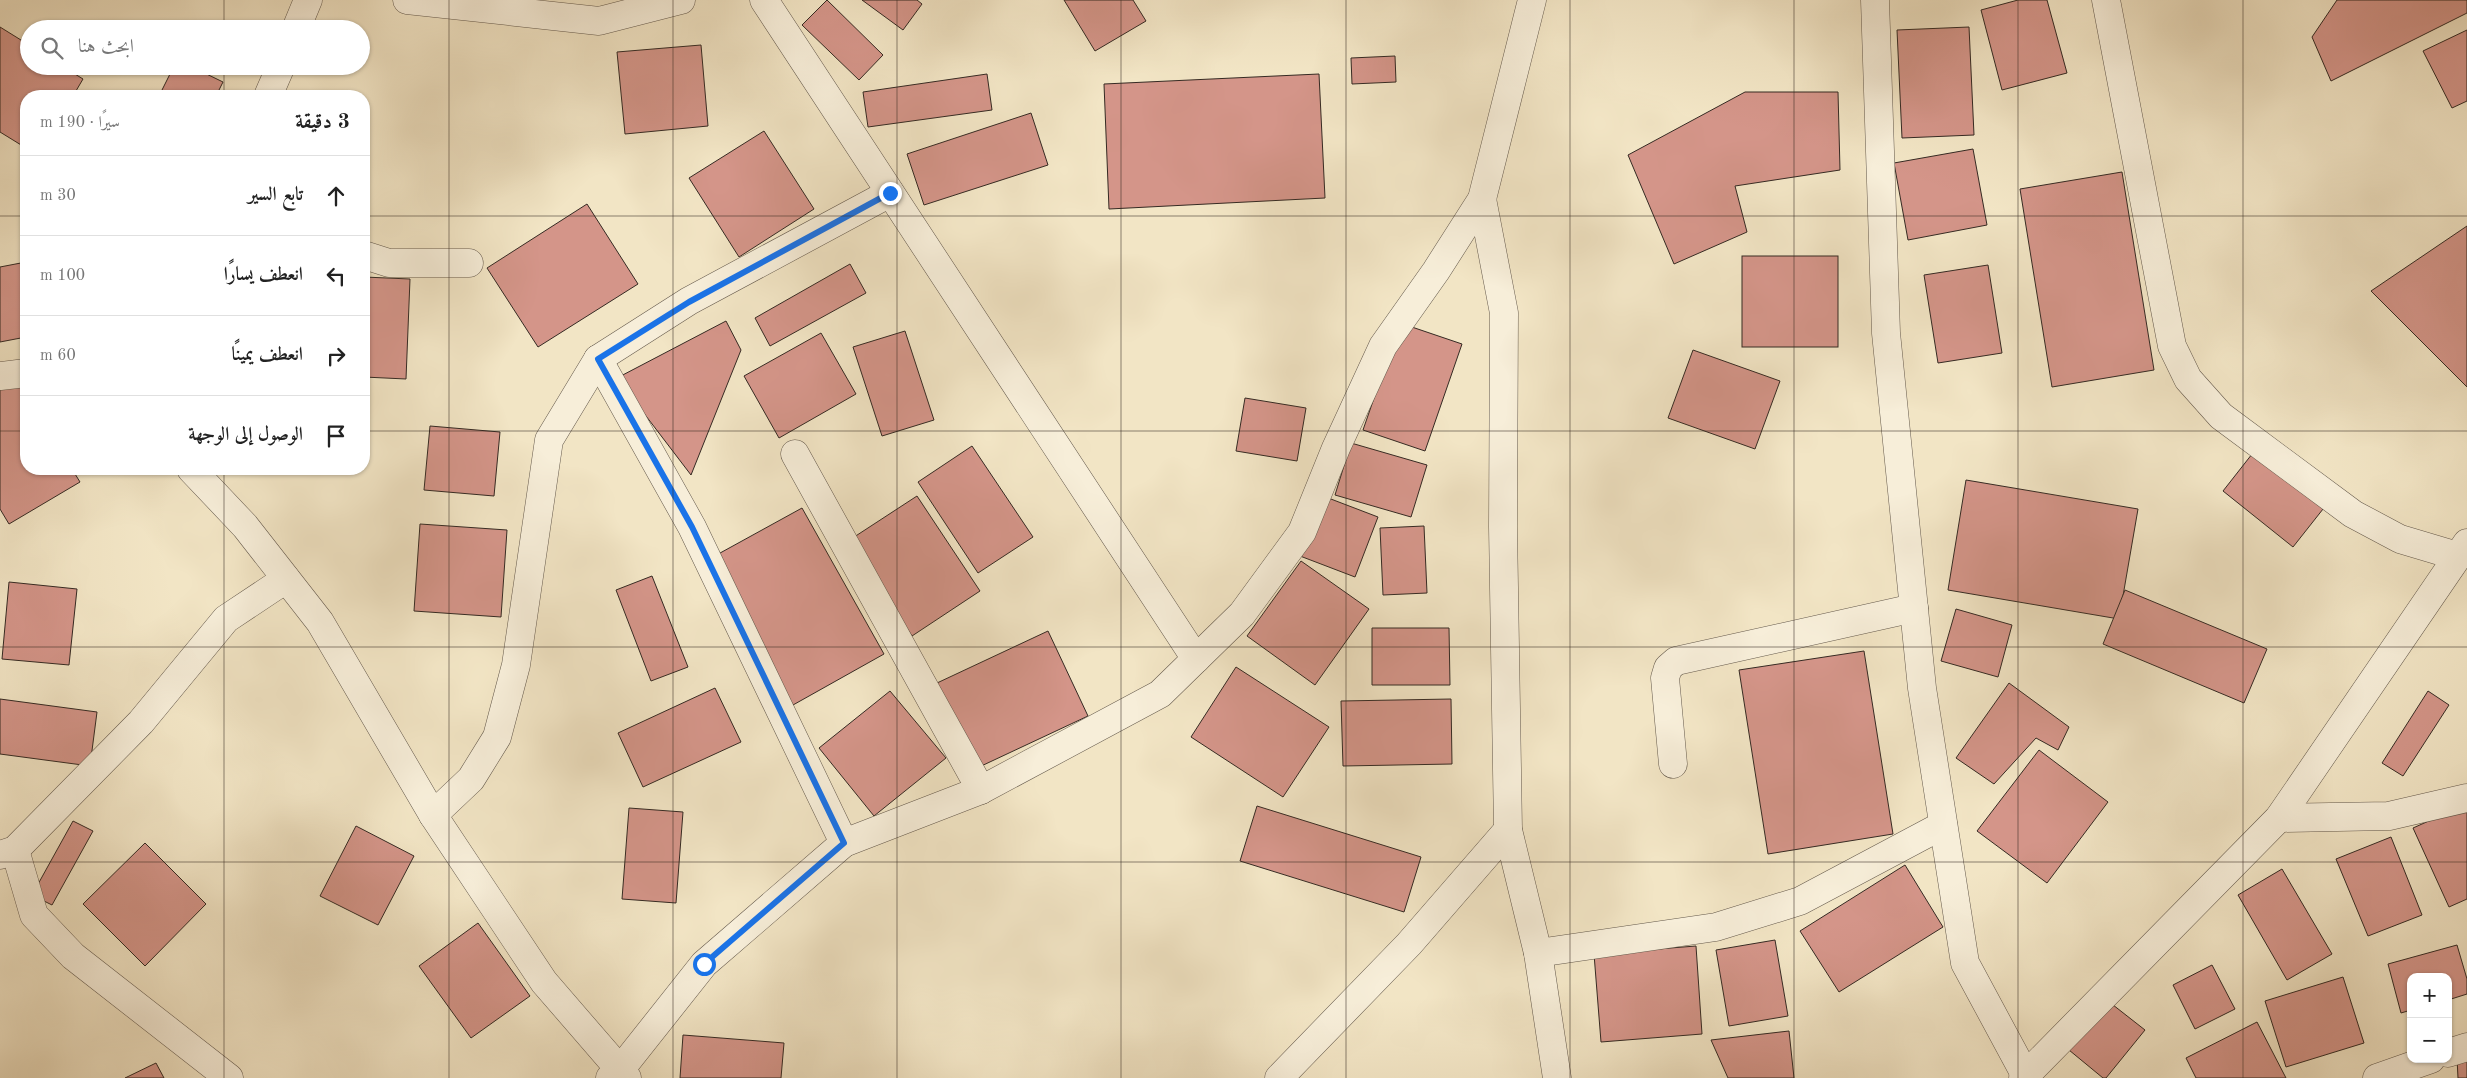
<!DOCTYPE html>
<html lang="ar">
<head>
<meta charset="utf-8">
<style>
	body { margin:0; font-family:"Old Standard TT",Amiri,serif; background:#f6f6f6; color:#222; direction:rtl }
	.controls { position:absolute; right:15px; bottom:15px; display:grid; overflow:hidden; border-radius:10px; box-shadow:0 1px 4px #0004 }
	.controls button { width:45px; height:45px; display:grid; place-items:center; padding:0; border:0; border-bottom:1px solid #e0e0e0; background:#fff; color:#222; font:25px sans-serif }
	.stop { position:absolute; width:15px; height:15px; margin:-11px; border:4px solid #1a73e8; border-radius:50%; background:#fff }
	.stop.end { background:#1a73e8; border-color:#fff; box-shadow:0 1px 5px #0008 }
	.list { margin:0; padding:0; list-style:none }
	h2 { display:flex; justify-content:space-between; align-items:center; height:65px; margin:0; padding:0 20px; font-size:21px }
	h2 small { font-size:16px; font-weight:400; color:#767676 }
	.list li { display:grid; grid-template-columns:32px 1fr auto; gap:15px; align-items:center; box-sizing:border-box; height:80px; padding:0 20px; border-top:1px solid #e0e0e0 }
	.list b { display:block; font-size:19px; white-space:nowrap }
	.list em { font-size:16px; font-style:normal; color:#767676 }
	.icon { flex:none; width:28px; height:28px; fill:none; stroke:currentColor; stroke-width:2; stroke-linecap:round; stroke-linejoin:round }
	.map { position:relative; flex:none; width:2467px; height:1078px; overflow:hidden; direction:ltr }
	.search { position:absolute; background:#fff; box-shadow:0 1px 4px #0004; left:20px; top:20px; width:350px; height:55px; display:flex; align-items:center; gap:12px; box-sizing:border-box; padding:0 18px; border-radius:28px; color:#767676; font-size:19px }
	.panel { position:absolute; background:#fff; box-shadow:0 1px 4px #0004; left:20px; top:90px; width:350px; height:385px; border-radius:20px; direction:rtl }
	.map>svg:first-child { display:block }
	.building { fill:#d49589; stroke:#352a23 }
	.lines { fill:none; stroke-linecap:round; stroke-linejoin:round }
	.minor-casing { stroke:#64594c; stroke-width:29 }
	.minor { stroke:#f7eed9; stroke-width:28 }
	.route { stroke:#1a73e8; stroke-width:6 }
	.grid { fill:none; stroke:#352a23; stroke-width:1; stroke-opacity:0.55 }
</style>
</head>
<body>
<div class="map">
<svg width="2467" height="1078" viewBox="0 0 2467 1078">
	<rect width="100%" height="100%" fill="#f2e5c5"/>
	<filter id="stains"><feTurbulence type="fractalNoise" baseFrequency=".004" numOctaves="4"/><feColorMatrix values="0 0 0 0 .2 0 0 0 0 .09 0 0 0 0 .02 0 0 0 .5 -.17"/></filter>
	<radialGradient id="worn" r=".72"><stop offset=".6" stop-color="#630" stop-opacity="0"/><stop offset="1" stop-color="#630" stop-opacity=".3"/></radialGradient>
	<g class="building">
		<polygon points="827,0 883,55 859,80 802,25"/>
		<polygon points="862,0 917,0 922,4 903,30"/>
		<polygon points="1064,0 1133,0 1146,21 1095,51"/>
		<polygon points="2018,0 2047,0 2067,73 2002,90 1981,10"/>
		<polygon points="2337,0 2467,0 2467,13 2331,81 2312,37"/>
		<polygon points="0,27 29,45 29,66 62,66 83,79 73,96 26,96 26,148 0,132"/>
		<polygon points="1969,27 1974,135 1902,138 1897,30"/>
		<polygon points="2467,30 2467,101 2452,108 2423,51"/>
		<polygon points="701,45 708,126 625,134 617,52"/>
		<polygon points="1395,56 1396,82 1352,84 1351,58"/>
		<polygon points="174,66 190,66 223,82 216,96 159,96"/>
		<polygon points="987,74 992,110 868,127 863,92"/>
		<polygon points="1319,74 1325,198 1109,209 1104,84"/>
		<polygon points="1745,92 1838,92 1840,170 1735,186 1747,232 1674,264 1628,155"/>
		<polygon points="1031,113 1048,165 924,205 907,154"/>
		<polygon points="764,131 814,209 739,257 689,178"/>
		<polygon points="1973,149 1987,225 1908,240 1894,163"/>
		<polygon points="2122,172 2154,370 2052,387 2020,189"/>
		<polygon points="587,204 638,284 538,347 487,268"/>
		<polygon points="2467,226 2467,387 2371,291"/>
		<rect x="1742" y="256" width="96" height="91"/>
		<polygon points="26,262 26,337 0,342 0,267"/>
		<polygon points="850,264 866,293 770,346 755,318"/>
		<polygon points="1988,265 2002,353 1938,363 1924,275"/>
		<polygon points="364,277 410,279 406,379 364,377"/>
		<polygon points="726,321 741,350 691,475 617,378"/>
		<polygon points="1400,323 1462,344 1425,451 1363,430"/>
		<polygon points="905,331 934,420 882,436 853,347"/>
		<polygon points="821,333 856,394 779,438 744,376"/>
		<polygon points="1693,350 1780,381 1755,449 1668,418"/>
		<polygon points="18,379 26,393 26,469 72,469 80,482 9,524 0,509 0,389"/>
		<polygon points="1245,398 1306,408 1297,461 1236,451"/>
		<polygon points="430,426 500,432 494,496 424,490"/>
		<polygon points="1351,443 1427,465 1411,517 1335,495"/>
		<polygon points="972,446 1033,537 978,573 918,482"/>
		<polygon points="2256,449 2327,504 2293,547 2223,491"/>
		<polygon points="1966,480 2138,509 2119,619 1948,590"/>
		<polygon points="917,496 980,591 912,636 848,541"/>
		<polygon points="1323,496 1378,517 1355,577 1300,556"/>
		<polygon points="802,508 884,654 793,705 711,558"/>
		<polygon points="420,524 507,530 501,617 414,611"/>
		<polygon points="1424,526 1427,593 1383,595 1380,528"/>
		<polygon points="1301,561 1369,609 1315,685 1247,636"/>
		<polygon points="652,576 688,667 651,681 616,590"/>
		<polygon points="9,582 77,589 69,665 2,659"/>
		<polygon points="2125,590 2267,649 2244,703 2103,644"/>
		<polygon points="1956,609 2012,625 1998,677 1941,661"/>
		<polygon points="1372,628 1449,628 1450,685 1372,685"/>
		<polygon points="1048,631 1088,716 977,768 937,683"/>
		<polygon points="1864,651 1893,834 1768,854 1739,670"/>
		<polygon points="1236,667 1329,727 1283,797 1191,737"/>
		<polygon points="2009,683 2069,727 2058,750 2036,738 1994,784 1956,758"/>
		<polygon points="715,688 741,742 643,787 618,733"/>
		<polygon points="890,691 946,758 874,816 819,748"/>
		<polygon points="2428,691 2449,705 2403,776 2382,763"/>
		<polygon points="0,699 97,712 90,766 0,754"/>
		<polygon points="1451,699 1452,764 1343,766 1341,701"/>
		<polygon points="2039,750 2108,802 2047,883 1977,831"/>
		<polygon points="2467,804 2467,899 2449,907 2413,828"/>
		<polygon points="1257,806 1421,857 1404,912 1240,861"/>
		<polygon points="629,808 683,812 676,903 622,899"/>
		<polygon points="73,821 93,831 52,905 32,895"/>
		<polygon points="356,826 414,856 378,925 320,896"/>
		<polygon points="2391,837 2422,915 2368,936 2336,859"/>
		<polygon points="145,843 206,904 145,966 83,904"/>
		<polygon points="1905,865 1943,927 1839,992 1800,931"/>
		<polygon points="2282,869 2332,954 2287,980 2238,895"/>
		<polygon points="478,923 530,996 471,1038 419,966"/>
		<polygon points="1775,940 1788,1016 1729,1026 1716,950"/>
		<polygon points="2457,945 2467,979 2467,994 2448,1000 2448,977 2411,977 2411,1010 2401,1013 2388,964"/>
		<polygon points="1696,946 1702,1034 1601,1042 1594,954"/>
		<polygon points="2212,965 2235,1009 2195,1029 2173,985"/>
		<polygon points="2343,977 2364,1043 2286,1067 2265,1001"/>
		<polygon points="2108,1001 2145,1030 2106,1078 2103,1078 2069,1050"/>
		<polygon points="2257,1022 2286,1078 2196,1078 2186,1058"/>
		<polygon points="1789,1031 1794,1078 1728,1078 1711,1040"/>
		<polygon points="683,1035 784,1043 781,1078 680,1078"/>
		<polygon points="2467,1057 2467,1078 2458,1078 2457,1058"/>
		<polygon points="156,1063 164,1078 125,1078"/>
	</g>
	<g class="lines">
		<g class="minor-casing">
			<g id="minor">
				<polyline points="407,0 599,21 681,0"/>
				<polyline points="764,0 1196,659"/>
				<polyline points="1875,0 1886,333 1922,688 1965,963 2027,1078"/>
				<polyline points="2106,0 2172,346 2188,379 2221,416 2353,514 2400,539 2457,556"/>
				<polyline points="296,29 308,0"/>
				<polyline points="268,96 281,66"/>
				<polyline points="1482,199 1504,313 1503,527 1508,830 1538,953 1557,1078"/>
				<polyline points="364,255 389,263 469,263"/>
				<polyline points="598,359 692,527 844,843"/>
				<polyline points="0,376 26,373"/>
				<polyline points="795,454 981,790"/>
				<polyline points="191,469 245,526 320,622 433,815 544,982 627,1078"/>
				<polyline points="1673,764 1665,678 1668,668 1676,661 1914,608"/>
				<polyline points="433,815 471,779 497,737 516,665 549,440 598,359 689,301 890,193"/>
				<polyline points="2279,818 2389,816 2467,798"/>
				<polyline points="15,850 34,915 73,956 229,1078"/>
				<polyline points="0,855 15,850 141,722 226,619 286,579"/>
				<polyline points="1538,953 1716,927 1800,901 1943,825"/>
				<polyline points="2448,1053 2467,1047"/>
				<polyline points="610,1078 620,1070 704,964 844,843 981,790 1160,694 1242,614 1302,532 1336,448 1383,346 1436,271 1482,199 1532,0"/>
				<polyline points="1279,1078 1409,944 1508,830"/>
				<polyline points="2023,1078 2279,818 2467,543"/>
				<polyline points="2377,1078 2431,1059"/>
			</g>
		</g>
		<use href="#minor" class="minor"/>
	</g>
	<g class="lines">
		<polyline class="route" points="704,964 844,843 692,527 598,359 689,302 890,193"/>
	</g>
	<path class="grid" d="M224,0V29M449,0V1078M673,0V1078M897,0V1078M1121,0V1078M1346,0V1078M1570,0V1078M1794,0V1078M2018,0V1078M2243,0V1078M224,66V96M0,216H26M364,216H2467M0,431H26M364,431H2467M224,469V1078M0,647H2467M0,862H2467"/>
	<rect width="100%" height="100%" filter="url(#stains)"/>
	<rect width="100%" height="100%" fill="url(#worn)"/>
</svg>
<div class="controls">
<button>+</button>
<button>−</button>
</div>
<div class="stop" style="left:704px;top:964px"></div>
<div class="stop end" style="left:890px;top:193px"></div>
<div class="search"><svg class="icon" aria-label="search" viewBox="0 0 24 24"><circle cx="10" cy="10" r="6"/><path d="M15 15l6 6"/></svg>ابحث هنا</div>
<section class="panel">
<h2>3 دقيقة<small>سيرًا · 190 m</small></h2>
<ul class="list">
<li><svg class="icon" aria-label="ahead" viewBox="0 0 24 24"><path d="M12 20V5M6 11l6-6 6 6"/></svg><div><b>تابع السير</b></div><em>30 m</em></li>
<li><svg class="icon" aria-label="left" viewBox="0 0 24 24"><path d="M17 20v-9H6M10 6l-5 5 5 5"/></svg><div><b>انعطف يسارًا</b></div><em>100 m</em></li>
<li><svg class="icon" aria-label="right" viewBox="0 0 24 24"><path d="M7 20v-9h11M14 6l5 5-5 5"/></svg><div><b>انعطف يمينًا</b></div><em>60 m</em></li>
<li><svg class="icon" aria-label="arrive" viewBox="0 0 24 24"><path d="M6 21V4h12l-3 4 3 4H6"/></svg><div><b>الوصول إلى الوجهة</b></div></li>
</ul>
</section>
</div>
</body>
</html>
